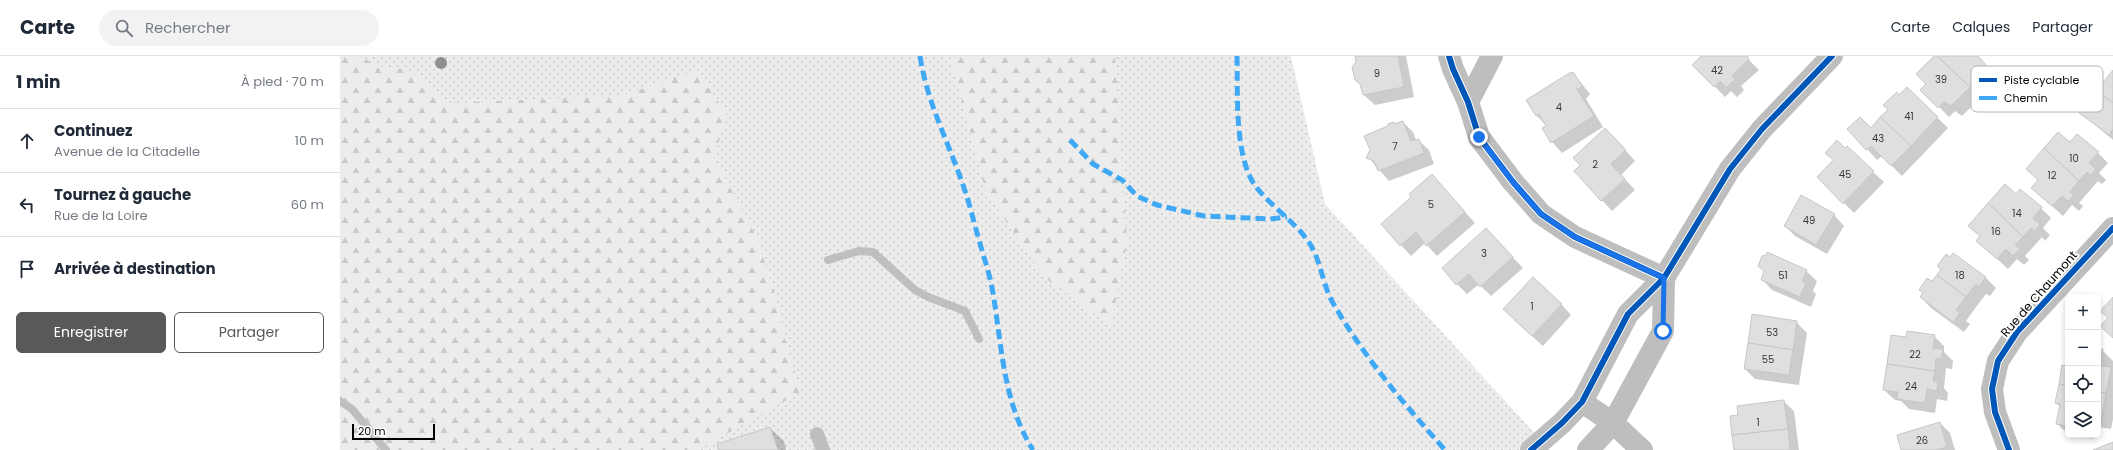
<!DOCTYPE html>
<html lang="fr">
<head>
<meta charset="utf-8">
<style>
	body { margin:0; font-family:Poppins,sans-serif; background:#f2f2f3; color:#1f2937 }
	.controls { position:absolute; right:12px; bottom:12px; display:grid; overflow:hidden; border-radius:6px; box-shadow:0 2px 6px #0003 }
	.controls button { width:36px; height:36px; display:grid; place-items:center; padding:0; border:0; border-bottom:1px solid #e0e1e3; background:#fff; color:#1f2937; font:20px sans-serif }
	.scale { position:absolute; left:12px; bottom:10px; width:83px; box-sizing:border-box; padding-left:4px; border:2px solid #000; border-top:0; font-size:11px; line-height:14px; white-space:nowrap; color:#000; -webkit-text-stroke:3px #fff; paint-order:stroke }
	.stop { position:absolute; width:12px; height:12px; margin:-9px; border:3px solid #1a73e8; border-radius:50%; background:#fff }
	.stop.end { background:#1a73e8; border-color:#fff; box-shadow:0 1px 4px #0008 }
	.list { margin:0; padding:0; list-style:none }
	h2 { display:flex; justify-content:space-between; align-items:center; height:52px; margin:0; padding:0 16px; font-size:17px }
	h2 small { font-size:13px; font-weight:400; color:#747a83 }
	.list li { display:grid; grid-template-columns:26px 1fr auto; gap:12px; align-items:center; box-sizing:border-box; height:64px; padding:0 16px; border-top:1px solid #e0e1e3 }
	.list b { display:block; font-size:15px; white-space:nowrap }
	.list p { margin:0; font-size:13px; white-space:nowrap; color:#747a83 }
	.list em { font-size:13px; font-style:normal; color:#747a83 }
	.actions { display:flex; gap:8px; padding:12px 16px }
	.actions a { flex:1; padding:9px 0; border:1px solid #595959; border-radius:6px; text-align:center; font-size:14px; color:#595959 }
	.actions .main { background:#595959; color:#fff }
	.icon { flex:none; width:22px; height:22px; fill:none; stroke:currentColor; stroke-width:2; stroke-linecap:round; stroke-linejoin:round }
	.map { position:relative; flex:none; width:1773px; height:394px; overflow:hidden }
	header { display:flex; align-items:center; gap:24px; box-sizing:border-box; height:56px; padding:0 20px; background:#fff; border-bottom:1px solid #e0e1e3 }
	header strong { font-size:19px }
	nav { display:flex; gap:22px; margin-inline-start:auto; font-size:14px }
	.search { width:280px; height:36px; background:#f2f2f3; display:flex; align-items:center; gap:10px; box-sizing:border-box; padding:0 14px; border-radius:22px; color:#747a83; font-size:15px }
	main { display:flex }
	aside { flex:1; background:#fff }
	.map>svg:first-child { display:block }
	.grass { fill:url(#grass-dots) }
	.forest { fill:url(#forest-firs) }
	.shadow { fill:#0003; fill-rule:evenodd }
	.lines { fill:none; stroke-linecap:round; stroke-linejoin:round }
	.stream { stroke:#bfbfbf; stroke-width:8 }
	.building { fill:#dfdfdf; stroke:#c7c7c7 }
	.service { stroke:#bebebe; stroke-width:14 }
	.minor { stroke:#bebebe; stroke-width:22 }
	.quiet { stroke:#3fa9f5; stroke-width:5; stroke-dasharray:10 5; stroke-linecap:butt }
	.cycleway-casing { stroke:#fff; stroke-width:8 }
	.cycleway { stroke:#0057b8; stroke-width:6 }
	.tree { fill:#8f8f8f }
	.route { stroke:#1a73e8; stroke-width:5 }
	.labels { text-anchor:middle; stroke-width:4; stroke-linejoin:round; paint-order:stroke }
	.number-label { font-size:10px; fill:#383838 }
	.street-label { font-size:12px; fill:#000; stroke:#fff }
	.key { fill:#fff; stroke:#b2b2b2; stroke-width:1 }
	.key-label { font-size:11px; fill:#000 }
</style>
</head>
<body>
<header>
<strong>Carte</strong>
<div class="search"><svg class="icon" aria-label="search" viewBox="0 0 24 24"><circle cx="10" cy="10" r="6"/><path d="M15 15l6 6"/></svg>Rechercher</div>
<nav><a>Carte</a><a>Calques</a><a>Partager</a></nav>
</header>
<main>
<aside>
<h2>1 min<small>À pied · 70 m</small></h2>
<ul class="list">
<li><svg class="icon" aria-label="ahead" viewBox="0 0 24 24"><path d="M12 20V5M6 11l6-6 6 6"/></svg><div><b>Continuez</b><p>Avenue de la Citadelle</p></div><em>10 m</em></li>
<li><svg class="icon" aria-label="left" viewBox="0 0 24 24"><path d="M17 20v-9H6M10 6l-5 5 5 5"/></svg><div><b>Tournez à gauche</b><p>Rue de la Loire</p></div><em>60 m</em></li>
<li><svg class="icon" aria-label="arrive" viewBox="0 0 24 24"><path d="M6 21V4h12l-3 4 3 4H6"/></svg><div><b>Arrivée à destination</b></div></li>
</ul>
<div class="actions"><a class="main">Enregistrer</a><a>Partager</a></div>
</aside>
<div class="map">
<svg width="1773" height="394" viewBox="0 0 1773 394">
	<defs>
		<pattern id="grass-dots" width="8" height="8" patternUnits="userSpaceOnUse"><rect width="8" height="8" fill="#ececec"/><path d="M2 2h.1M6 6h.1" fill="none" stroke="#c9c9c9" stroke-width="1.8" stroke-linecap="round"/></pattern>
		<pattern id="forest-firs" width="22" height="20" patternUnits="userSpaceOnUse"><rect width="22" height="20" fill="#ececec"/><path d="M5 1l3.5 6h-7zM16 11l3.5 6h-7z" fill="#c9c9c9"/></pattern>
	</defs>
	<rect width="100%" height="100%" fill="#fff"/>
	<polygon class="grass" points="0,0 951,0 985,148 1210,394 46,394"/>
	<g class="forest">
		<path d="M0,0H23C39,18 54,7 71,16C82,22 96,39 106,47L280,40L358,14L387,60L374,101L418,184L439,252L444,280L461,336L358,394H0Z"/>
		<polygon points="610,0 775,0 787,186 771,270 705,222 646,136"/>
	</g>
	<g class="shadow">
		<polygon points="1016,0 1066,0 1074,41 1035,49 1024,39"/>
		<polygon points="1363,0 1405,0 1419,14 1401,30 1404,34 1397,41 1391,35 1385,41 1354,9"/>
		<polygon points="1595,0 1636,0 1659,23 1622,60 1615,55 1609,61 1582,34 1587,28"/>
		<polygon points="1773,15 1773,84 1741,57"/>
		<path d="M1234,18L1250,38L1246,43L1263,71L1222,97L1212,86L1207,70L1197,60L1187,45ZM1238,28H1241L1234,37L1233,36Z"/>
		<polygon points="1567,32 1608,72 1562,120 1542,100 1537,104 1509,73 1531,73"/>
		<polygon points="1063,66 1073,76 1076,84 1078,84 1089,94 1094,108 1049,125 1028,101 1053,67 1055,69"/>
		<polygon points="1276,84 1295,105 1281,119 1295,134 1272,155 1235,115"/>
		<polygon points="1730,88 1758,97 1768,107 1759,117 1766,124 1762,128 1758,125 1739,147 1743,150 1739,155 1732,149 1723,160 1703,142"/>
		<polygon points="1533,116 1544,126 1514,157 1478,121"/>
		<polygon points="1092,120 1135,167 1097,200 1085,187 1071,200 1042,168 1073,141"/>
		<polygon points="1676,139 1701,152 1711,162 1703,172 1710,179 1705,185 1702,181 1685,200 1689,204 1684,209 1677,203 1668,213 1637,185 1641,181 1630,170"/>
		<polygon points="1494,159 1504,170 1487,198 1455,180 1445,170"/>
		<polygon points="1146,173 1183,212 1151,240 1139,228 1127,238 1117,228"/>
		<polygon points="1613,198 1646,222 1656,232 1650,240 1646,238 1636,251 1626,265 1630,268 1624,276 1591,252 1581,241 1584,238 1580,234 1592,226"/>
		<polygon points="1466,215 1477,225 1473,235 1476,238 1471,251 1432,234 1422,223"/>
		<polygon points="1221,248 1231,259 1203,290 1174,264"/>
		<polygon points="1456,266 1467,277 1459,329 1415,323 1405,313"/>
		<polygon points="1594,280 1604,290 1604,296 1613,305 1612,313 1606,312 1604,332 1608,337 1607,345 1597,343 1595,357 1569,353 1561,345 1555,344 1544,334 1567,282"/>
		<polygon points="1758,294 1762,294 1773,305 1773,363 1771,373 1758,371"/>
		<polygon points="1728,311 1728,378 1717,368 1720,351 1716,347"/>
		<polygon points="1443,345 1454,355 1459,394 1395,394 1399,359"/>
		<polygon points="1600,367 1610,377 1615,394 1562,394"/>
		<polygon points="430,372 444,385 446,394 380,394"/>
		<polygon points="1732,379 1753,379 1753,383"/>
	</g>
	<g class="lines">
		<g class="stream">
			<polyline points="488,204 519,195 533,196 575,234 588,241 625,255 639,283"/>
			<polyline points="0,345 12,353 46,394"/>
		</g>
	</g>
	<g class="building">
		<polygon points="1015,0 1058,0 1064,31 1023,39 1020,28 1015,24 1012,11 1016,6"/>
		<polygon points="1361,0 1407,0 1409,3 1392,20 1395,23 1386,32 1380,25 1374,31 1352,9"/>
		<polygon points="1594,0 1597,0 1630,31 1611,50 1604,46 1598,52 1580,34 1586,28 1576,18"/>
		<polygon points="1597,0 1638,0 1649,12 1630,31"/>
		<polygon points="1773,14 1773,47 1757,34"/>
		<polygon points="1231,16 1234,17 1240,27 1236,32 1254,60 1211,87 1202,72 1206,70 1199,58 1196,60 1186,44"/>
		<polygon points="1567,31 1598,61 1571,90 1540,61 1548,54 1543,49 1557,36 1559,39"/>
		<polygon points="1757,34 1773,47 1773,73 1769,79 1739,57"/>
		<polygon points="1520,61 1531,72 1540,61 1571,90 1551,110 1531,90 1526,94 1507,73"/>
		<polygon points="1063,65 1071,85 1079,83 1084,97 1038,115 1034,105 1026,102 1030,94 1024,80 1048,70 1048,68 1054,66 1054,68"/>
		<polygon points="1265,72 1286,94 1271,108 1285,123 1261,145 1234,115 1240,109 1233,102"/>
		<polygon points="1718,76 1730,86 1737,78 1759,96 1749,107 1756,113 1751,119 1747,116 1739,125 1704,92"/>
		<polygon points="1497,84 1505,92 1507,90 1534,115 1503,148 1477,121 1493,104 1485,97"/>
		<polygon points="1704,92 1739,125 1730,136 1734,139 1728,145 1722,140 1712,150 1691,132 1698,124 1686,113"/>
		<polygon points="1092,118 1125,156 1086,190 1076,176 1060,190 1041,168 1071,141 1069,138"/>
		<polygon points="1665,128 1676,138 1680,133 1702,151 1693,162 1700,168 1695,175 1691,172 1683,181 1648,147"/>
		<polygon points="1461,139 1495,158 1476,189 1444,170"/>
		<polygon points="1648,147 1683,181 1675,189 1680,193 1673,200 1666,193 1657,203 1636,185 1640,180 1628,170"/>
		<polygon points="1146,172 1173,201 1140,231 1129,218 1116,229 1102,212"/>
		<polygon points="1427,196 1467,214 1462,225 1466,227 1460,241 1421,224 1424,215 1418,210 1422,200 1426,199"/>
		<polygon points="1613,197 1646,221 1639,231 1636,228 1626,241 1597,219 1601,213 1597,210 1606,198 1610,201"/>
		<polygon points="1597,219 1626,241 1616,254 1620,257 1613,266 1580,241 1583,237 1579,234 1587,222 1592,225"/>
		<polygon points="1193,221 1222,248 1192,280 1163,253"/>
		<polygon points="1773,241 1773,282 1760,270 1768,262 1760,255"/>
		<polygon points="1412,258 1457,265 1453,294 1408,287"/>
		<polygon points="1567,275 1595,279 1593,292 1603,293 1601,303 1596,302 1595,315 1547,308 1551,279 1566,281"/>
		<polygon points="1408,287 1453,294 1449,319 1404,313"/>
		<polygon points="1758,293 1763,293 1760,310 1771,311 1766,337 1758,336"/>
		<polygon points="1547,308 1595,315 1593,325 1598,326 1597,335 1587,333 1585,347 1557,343 1558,336 1543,334"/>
		<polygon points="1728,308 1728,330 1719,328 1722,309 1728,310"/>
		<polygon points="1719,328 1728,330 1728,370 1716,368 1720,348 1715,347"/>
		<polygon points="1758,336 1766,337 1761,364 1758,363"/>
		<polygon points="1444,344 1448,373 1392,379 1390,360 1398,359 1397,350"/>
		<polygon points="1600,366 1607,391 1595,394 1561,394 1557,379"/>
		<polygon points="430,371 438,394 379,394 377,388"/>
		<polygon points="1448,373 1450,394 1394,394 1392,379"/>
		<polygon points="1773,386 1773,394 1753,394"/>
	</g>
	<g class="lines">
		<polyline class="service" points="477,378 483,394"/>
		<g class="minor">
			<polyline points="1109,0 1113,13 1128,46 1139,81 1173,126 1201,158 1235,181 1324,222"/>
			<polyline points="1128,46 1152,0"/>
			<polyline points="1242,346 1273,367 1302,394"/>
			<polyline points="1191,394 1222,367 1242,346 1288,258 1324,222 1390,113 1422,73 1492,0"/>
			<polyline points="1248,394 1273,367 1323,275 1324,222"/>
			<polyline points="1669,394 1655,356 1652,333 1658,305 1677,276 1773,172"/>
		</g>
		<g class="quiet">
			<path d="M580,0C587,47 609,87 624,132C630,149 634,167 639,184C644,202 650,219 653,237C662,291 663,346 693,394"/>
			<path d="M897,0C898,36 894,97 914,128C927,147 955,166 968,185C981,203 982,228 993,247C1024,301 1064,348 1105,394"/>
			<polyline points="730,84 753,108 782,124 797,140 817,149 864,160 930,163 947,161"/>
		</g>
		<g class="cycleway-casing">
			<g id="cycleway">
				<polyline points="1109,0 1113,13 1128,46 1139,81 1173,126 1201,158 1235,181 1324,222"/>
				<polyline points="1191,394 1222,367 1242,346 1288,258 1324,222 1390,113 1422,73 1492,0"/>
				<polyline points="1669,394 1655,356 1652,333 1658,305 1677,276 1773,172"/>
			</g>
		</g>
		<use href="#cycleway" class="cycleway"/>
	</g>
	<circle class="tree" cx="101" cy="7" r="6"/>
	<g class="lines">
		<polyline class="route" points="1139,81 1173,126 1201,158 1235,181 1324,222 1323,275"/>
	</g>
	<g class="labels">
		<g class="number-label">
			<text x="1377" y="18">42</text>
			<text x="1037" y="21">9</text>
			<text x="1601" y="27">39</text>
			<text x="1219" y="55">4</text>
			<text x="1569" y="64">41</text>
			<text x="1538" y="86">43</text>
			<text x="1055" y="94">7</text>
			<text x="1734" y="106">10</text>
			<text x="1255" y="112">2</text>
			<text x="1505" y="122">45</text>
			<text x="1712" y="123">12</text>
			<text x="1091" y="152">5</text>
			<text x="1677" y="161">14</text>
			<text x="1469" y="168">49</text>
			<text x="1656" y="179">16</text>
			<text x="1144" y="201">3</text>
			<text x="1443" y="223">51</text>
			<text x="1620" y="223">18</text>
			<text x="1192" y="254">1</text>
			<text x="1432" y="280">53</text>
			<text x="1575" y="302">22</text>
			<text x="1428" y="307">55</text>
			<text x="1571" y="334">24</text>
			<text x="1418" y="370">1</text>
			<text x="1582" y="388">26</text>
		</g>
		<g class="street-label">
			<text transform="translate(1699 238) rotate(-49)" y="4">Rue de Chaumont</text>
		</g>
	</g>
	<rect x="1631" y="10" width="132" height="46" rx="6" class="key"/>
	<rect x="1639" y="22" width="18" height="4" fill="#0057b8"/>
	<rect x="1639" y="40" width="18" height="4" fill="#3fa9f5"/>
	<g class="key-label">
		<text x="1664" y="28">Piste cyclable</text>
		<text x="1664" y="46">Chemin</text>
	</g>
</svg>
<div class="controls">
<button>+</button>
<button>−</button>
<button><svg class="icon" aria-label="locate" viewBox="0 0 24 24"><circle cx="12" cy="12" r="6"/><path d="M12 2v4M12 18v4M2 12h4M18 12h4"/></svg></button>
<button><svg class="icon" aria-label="layers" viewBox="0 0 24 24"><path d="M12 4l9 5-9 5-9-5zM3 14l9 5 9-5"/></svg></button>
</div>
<div class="scale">20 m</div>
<div class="stop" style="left:1323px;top:275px"></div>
<div class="stop end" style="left:1139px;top:81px"></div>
</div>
</main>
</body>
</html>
